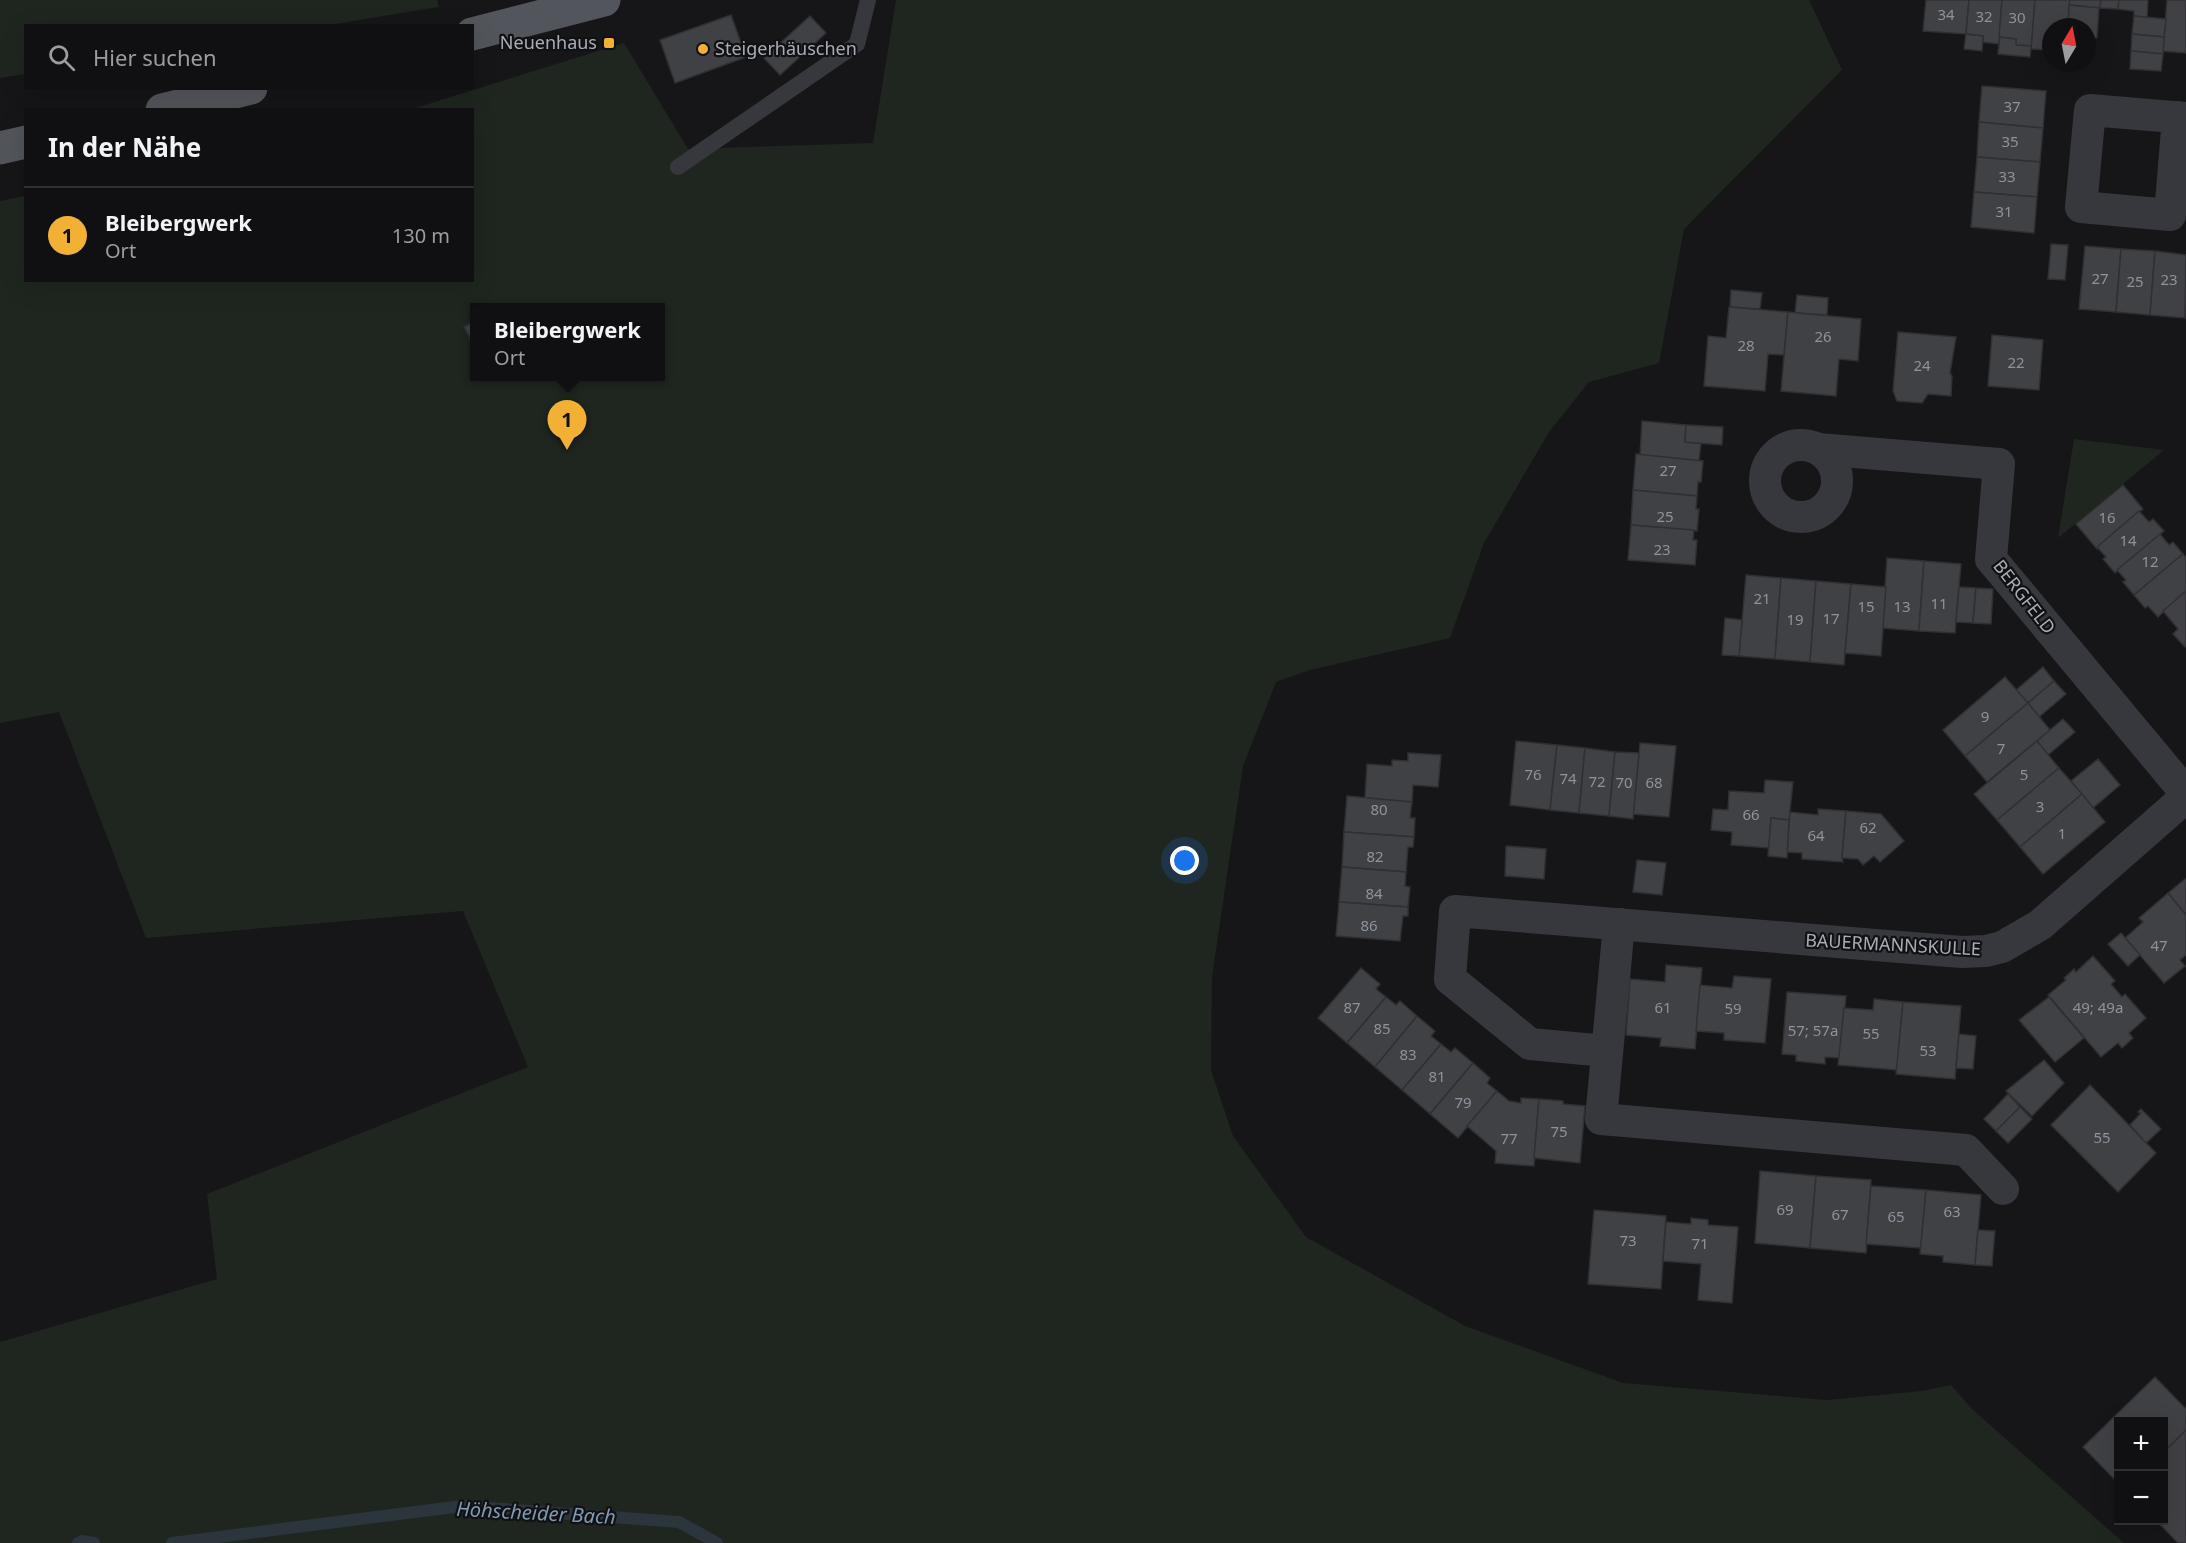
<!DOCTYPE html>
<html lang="de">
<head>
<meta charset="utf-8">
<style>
	body { margin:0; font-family:"Noto Sans",sans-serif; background:#19191b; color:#f1f3f6 }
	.controls { position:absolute; right:18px; bottom:18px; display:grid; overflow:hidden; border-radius:0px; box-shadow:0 6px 24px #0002 }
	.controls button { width:54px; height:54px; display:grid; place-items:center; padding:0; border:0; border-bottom:2px solid #303032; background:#101012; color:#f1f3f6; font:30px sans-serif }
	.compass { position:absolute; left:2042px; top:18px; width:54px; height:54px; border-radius:50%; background:#101012; box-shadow:0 6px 24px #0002; rotate:10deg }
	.you { position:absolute; left:1185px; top:861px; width:21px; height:21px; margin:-15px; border:4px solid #fff; border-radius:50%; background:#1a73e8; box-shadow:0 0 0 9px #1a73e833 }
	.badge { display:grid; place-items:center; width:39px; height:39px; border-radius:50%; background:#f2b134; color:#111; font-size:20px; font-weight:700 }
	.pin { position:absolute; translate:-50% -50px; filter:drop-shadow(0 2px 3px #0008) }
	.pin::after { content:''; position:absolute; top:32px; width:21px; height:18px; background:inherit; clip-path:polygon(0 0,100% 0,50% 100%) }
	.popup { position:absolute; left:470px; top:303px; width:195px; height:78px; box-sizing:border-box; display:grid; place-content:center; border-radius:0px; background:#101012; filter:drop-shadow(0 2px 4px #0005); font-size:20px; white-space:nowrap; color:#9c9d9f }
	.popup b { font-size:22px; color:#f1f3f6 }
	.popup::after { content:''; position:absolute; left:50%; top:100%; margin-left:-12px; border:12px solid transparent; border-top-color:#101012 }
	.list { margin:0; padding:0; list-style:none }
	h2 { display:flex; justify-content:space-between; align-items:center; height:78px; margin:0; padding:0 24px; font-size:26px }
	h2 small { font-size:20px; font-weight:400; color:#9c9d9f }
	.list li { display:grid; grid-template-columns:39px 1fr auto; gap:18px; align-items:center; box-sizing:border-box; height:96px; padding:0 24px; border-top:2px solid #303032 }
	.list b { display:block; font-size:22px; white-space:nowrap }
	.list p { margin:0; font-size:20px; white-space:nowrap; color:#9c9d9f }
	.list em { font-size:20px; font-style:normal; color:#9c9d9f }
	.icon { flex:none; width:33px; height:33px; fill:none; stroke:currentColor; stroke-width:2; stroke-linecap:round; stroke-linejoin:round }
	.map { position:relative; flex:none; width:2186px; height:1543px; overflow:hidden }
	.search { position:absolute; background:#101012; box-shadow:0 6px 24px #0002; left:24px; top:24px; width:450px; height:66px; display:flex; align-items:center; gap:15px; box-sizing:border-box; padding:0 21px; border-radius:0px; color:#9c9d9f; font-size:22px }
	.panel { position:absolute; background:#101012; box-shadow:0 6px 24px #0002; left:24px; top:108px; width:450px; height:174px; border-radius:0px }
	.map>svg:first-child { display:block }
	.green { fill:#1e261f; fill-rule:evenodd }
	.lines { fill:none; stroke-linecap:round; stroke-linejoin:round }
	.stream { stroke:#2c353c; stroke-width:12 }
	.building { fill:#404145; stroke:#303034; stroke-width:1.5 }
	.lane { stroke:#37383d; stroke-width:16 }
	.street { stroke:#37383d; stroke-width:32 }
	.primary { stroke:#53555c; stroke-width:33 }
	.poi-dot { fill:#f2b134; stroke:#111113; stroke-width:2 }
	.labels { text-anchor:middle; stroke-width:4.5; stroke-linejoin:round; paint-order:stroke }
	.number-label { font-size:15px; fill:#8e929b }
	.poi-label { font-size:18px; fill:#a8adb8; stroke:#111113; text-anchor:end }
	.street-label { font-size:18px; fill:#a8adb8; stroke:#111113 }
	.water-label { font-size:20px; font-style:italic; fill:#7f9bb3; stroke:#111113 }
</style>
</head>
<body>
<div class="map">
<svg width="2186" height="1543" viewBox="0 0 2186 1543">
	<rect width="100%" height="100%" fill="#161618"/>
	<g class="green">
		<polygon points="0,0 437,0 439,7 328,25 26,26 25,74 0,78"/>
		<path d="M896,0H1809L1842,70L1684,229L1659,363L1589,382L1549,432L1484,543L1450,638L1310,670L1276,682L1243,766L1212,977L1211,1070L1233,1136L1306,1237L1465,1326L1623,1383L1827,1400L1922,1391L1951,1385L1972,1409L2124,1543H0V1342L217,1279L207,1194L528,1067L463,911L146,938L59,712L0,723V201L25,196L26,280H472V110L412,109L624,43L688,149L873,143ZM474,308H660V376H474Z"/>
		<polygon points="2074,439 2164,450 2058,538"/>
	</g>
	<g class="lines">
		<g class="stream">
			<polyline points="78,1543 82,1541 94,1543"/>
			<polyline points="172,1543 462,1506 679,1522 717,1543"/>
		</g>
	</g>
	<g class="building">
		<polygon points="1926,0 1969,0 1966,34 1923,31"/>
		<polygon points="1969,0 2002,0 1999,44 1983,42 1983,36 1966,34"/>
		<polygon points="2002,0 2035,0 2032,46 2016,45 2016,39 1999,37"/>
		<polygon points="2035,0 2070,0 2068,27 2051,27 2051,50 2031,49"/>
		<polygon points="2070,0 2101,0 2100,8 2069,5"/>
		<polygon points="2101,0 2119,0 2118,9 2100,8"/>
		<polygon points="2119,0 2148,0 2147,18 2134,16 2134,11 2118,9"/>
		<polygon points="2167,0 2186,0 2186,53 2163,51"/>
		<polygon points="2069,5 2099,8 2097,38 2087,37 2087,27 2068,27"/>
		<polygon points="731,15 746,57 675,83 660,40"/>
		<polygon points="810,16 826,33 780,75 764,58"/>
		<polygon points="2134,16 2166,19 2164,37 2132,34"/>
		<polygon points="1966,34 1983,36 1982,51 1964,49"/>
		<polygon points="2132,34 2164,37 2163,54 2131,51"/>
		<polygon points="2000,37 2016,39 2016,45 2031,46 2030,57 1998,54"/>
		<polygon points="2131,51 2163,54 2161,71 2130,69"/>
		<polygon points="1982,86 2046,91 2043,128 1979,122"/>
		<polygon points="1979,122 2043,128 2040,162 1977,157"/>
		<polygon points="1977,157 2040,162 2037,197 1974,192"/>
		<polygon points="1974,192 2037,197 2034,233 1971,227"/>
		<polygon points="2051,244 2068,245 2065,280 2048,279"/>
		<polygon points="2085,246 2121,249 2116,312 2079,309"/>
		<polygon points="2121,249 2155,251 2150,315 2116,312"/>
		<polygon points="2155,251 2186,255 2185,318 2150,315"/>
		<polygon points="1731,290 1762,293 1760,309 1730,307"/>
		<polygon points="1797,295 1828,298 1827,315 1795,313"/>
		<polygon points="1729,307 1788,312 1784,355 1768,354 1765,391 1704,386 1708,336 1726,338"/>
		<polygon points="1788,312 1861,319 1858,361 1839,359 1836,396 1781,391"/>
		<polygon points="474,321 474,345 464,327"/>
		<polygon points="1898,332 1956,337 1950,373 1952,376 1951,396 1928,394 1922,403 1897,401 1893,391"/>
		<polygon points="1992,335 2043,340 2039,390 1988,386"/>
		<polygon points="1642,421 1686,425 1685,442 1701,443 1699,461 1640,455"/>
		<polygon points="1686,425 1723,427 1722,445 1685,442"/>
		<polygon points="1636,454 1703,461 1701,482 1698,482 1697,496 1633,490"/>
		<polygon points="2123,485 2143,509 2097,549 2076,524"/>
		<polygon points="1633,490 1697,496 1696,509 1699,509 1697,531 1631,525"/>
		<polygon points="2139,511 2149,522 2153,519 2164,531 2115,573 2103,559 2106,557 2097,547"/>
		<polygon points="1631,525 1694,530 1693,540 1697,540 1695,565 1628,560"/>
		<polygon points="2160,534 2169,545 2173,542 2183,554 2134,595 2123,582 2126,580 2117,570"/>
		<polygon points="2183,554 2186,557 2186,591 2158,617 2148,606 2145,608 2134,595"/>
		<polygon points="1887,558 1924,561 1919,631 1882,628"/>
		<polygon points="1924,561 1961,564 1955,633 1919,631"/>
		<polygon points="1746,575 1781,578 1775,659 1739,656"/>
		<polygon points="1781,578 1816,581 1810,662 1775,659"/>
		<polygon points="1816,581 1851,584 1844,665 1810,662"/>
		<polygon points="1851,584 1886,587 1881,656 1845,653"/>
		<polygon points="1959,587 1976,588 1973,623 1956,622"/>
		<polygon points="1976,588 1993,589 1991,624 1973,623"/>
		<polygon points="2186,591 2186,646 2185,647 2173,634 2178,629 2163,611"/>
		<polygon points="1725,618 1742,620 1739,656 1722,655"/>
		<polygon points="2043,667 2054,681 2028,703 2016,690"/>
		<polygon points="2005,677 2028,703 1965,756 1943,730"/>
		<polygon points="2054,681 2066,694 2039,717 2028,703"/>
		<polygon points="2028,703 2050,730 1987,782 1965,756"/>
		<polygon points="2063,719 2075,732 2048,755 2037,741"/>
		<polygon points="1516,741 1557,745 1550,810 1510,805"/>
		<polygon points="2037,741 2059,768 1997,820 1974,794"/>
		<polygon points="1640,743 1676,746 1669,817 1633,814"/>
		<polygon points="1557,745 1585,748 1579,813 1550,810"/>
		<polygon points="1585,748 1615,752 1609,816 1579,813"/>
		<polygon points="1615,752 1639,753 1633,819 1609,816"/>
		<polygon points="1408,753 1441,755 1438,787 1413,785 1412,802 1365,798 1367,764 1392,766 1392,760 1408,761"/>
		<polygon points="2098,759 2120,785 2093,808 2071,781"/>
		<polygon points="2059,768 2082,794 2020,847 1997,820"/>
		<polygon points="1765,780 1793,782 1789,820 1771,818 1769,848 1731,845 1732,832 1711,830 1713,809 1728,810 1729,791 1764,793"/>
		<polygon points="2082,794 2105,822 2043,874 2020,847"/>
		<polygon points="1347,796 1412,802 1410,818 1415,818 1414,837 1344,832"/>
		<polygon points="1818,809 1846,811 1842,858 1843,862 1802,859 1802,853 1787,852 1790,812 1818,815"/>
		<polygon points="1846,811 1881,814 1904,841 1880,862 1874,856 1863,865 1858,859 1842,858"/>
		<polygon points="1771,818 1789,820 1787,858 1768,856"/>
		<polygon points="1344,832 1414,837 1413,847 1408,847 1406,872 1342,867"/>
		<polygon points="1506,846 1546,849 1544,879 1505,876"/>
		<polygon points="1637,860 1666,863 1662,895 1633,892"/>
		<polygon points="1342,867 1406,872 1405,886 1410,887 1408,907 1339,902"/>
		<polygon points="2185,879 2186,880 2186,915 2168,893"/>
		<polygon points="2168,893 2186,915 2186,955 2180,960 2185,966 2164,983 2125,938 2143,922 2139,918"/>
		<polygon points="1339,902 1408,907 1408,916 1403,916 1400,941 1336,936"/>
		<polygon points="2121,933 2140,955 2128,966 2108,944"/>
		<polygon points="2093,956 2115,981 2111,984 2122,997 2125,994 2146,1018 2129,1033 2133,1038 2122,1048 2118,1043 2101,1057 2048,995 2066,980 2064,978 2074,969 2076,972"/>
		<polygon points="1666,965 1702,968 1695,1049 1660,1046 1661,1038 1626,1035 1630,979 1665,982"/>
		<polygon points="1361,968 1380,984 1376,989 1386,997 1347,1043 1318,1018"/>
		<polygon points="1734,976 1771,979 1765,1043 1724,1040 1724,1033 1696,1031 1700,985 1732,988"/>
		<polygon points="1787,992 1846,996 1840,1058 1825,1057 1825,1064 1796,1061 1796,1055 1782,1054"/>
		<polygon points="1386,997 1396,1005 1400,1001 1417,1016 1375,1067 1347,1043"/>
		<polygon points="2049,997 2084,1038 2055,1062 2019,1020"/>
		<polygon points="1874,999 1903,1002 1897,1070 1838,1065 1844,1008 1873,1010"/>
		<polygon points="1903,1002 1961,1006 1955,1079 1896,1074"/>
		<polygon points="1417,1016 1435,1031 1431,1036 1441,1044 1402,1090 1375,1067"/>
		<polygon points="1959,1034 1976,1036 1973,1069 1956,1068"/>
		<polygon points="1441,1044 1451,1052 1455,1048 1473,1063 1430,1114 1402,1090"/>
		<polygon points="2044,1060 2064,1083 2032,1116 2006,1091"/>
		<polygon points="1473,1063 1490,1078 1487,1083 1497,1091 1458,1138 1430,1114"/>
		<polygon points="2090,1085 2156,1153 2118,1192 2051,1125"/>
		<polygon points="1497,1091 1509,1101 1521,1103 1521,1098 1539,1099 1534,1166 1495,1163 1496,1151 1467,1126"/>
		<polygon points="2008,1094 2020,1107 1996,1131 1984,1119"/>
		<polygon points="1539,1099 1563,1101 1563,1104 1585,1106 1580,1163 1534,1158"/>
		<polygon points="2020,1107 2032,1119 2008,1143 1996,1131"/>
		<polygon points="2141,1109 2161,1129 2146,1143 2130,1125 2141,1113 2138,1112"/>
		<polygon points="1760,1171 1816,1176 1810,1248 1755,1243"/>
		<polygon points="1816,1176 1871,1180 1866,1253 1810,1248"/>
		<polygon points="1871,1186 1926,1190 1921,1248 1866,1244"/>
		<polygon points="1926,1190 1981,1195 1975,1265 1943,1262 1943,1256 1920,1254"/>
		<polygon points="1594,1210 1666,1216 1661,1289 1588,1284"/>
		<polygon points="1691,1218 1708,1220 1708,1225 1738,1227 1732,1303 1698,1300 1701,1264 1663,1261 1666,1222 1691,1224"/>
		<polygon points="1978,1230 1995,1231 1992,1266 1975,1265"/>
		<polygon points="2155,1377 2186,1409 2186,1430 2164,1452 2164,1422 2118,1422 2118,1483 2083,1447"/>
		<polygon points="2186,1430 2186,1543 2178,1543 2156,1520 2164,1520 2164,1452"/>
	</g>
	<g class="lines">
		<polyline class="lane" points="678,167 857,44 868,0"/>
		<g class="street">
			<polyline points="2178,117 2170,215 2081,207 2090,110 2186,118"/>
			<circle cx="1801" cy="481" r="36"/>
			<polyline points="1818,449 1999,464 1991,559 2186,793"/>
			<polyline points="1619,924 1601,1119 1966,1150 2003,1189"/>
			<polyline points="1606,1051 1530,1044 1450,979 1455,911 1962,952 1986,951 2002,947 2040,925 2186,797"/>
		</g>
		<g class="primary">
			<polyline points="472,34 604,0"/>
			<polyline points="162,110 251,88"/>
			<polyline points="0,148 26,142"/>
		</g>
	</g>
	<g class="poi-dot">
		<rect x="603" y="37" width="12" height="12" rx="3"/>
		<circle cx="703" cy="49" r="6"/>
	</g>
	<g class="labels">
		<g class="number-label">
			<text x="1946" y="20">34</text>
			<text x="1984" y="22">32</text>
			<text x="2017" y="23">30</text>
			<text x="2012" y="112">37</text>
			<text x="2010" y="147">35</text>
			<text x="2007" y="182">33</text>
			<text x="2004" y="217">31</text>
			<text x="2100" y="284">27</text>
			<text x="2169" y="285">23</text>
			<text x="2135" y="287">25</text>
			<text x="1823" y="342">26</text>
			<text x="1746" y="351">28</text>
			<text x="2016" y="368">22</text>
			<text x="1922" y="371">24</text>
			<text x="1668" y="476">27</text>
			<text x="1665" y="522">25</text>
			<text x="2107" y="523">16</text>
			<text x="2128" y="546">14</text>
			<text x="1662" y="555">23</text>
			<text x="2150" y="567">12</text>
			<text x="1762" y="604">21</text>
			<text x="1939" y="609">11</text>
			<text x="1866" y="612">15</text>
			<text x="1902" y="612">13</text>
			<text x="1831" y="624">17</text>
			<text x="1795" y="625">19</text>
			<text x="1985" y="722">9</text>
			<text x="2001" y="754">7</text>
			<text x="1533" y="780">76</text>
			<text x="2024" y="780">5</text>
			<text x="1568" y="784">74</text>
			<text x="1597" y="787">72</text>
			<text x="1624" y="788">70</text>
			<text x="1654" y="788">68</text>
			<text x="2040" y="812">3</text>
			<text x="1379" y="815">80</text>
			<text x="1751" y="820">66</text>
			<text x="1868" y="833">62</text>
			<text x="2062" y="839">1</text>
			<text x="1816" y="841">64</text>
			<text x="1375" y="862">82</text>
			<text x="1374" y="899">84</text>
			<text x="1369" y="931">86</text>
			<text x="2159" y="951">47</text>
			<text x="1352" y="1013">87</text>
			<text x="1663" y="1013">61</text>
			<text x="2098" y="1013">49; 49a</text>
			<text x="1733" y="1014">59</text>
			<text x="1382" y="1034">85</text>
			<text x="1813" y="1036">57; 57a</text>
			<text x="1871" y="1039">55</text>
			<text x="1928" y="1056">53</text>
			<text x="1408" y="1060">83</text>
			<text x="1437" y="1082">81</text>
			<text x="1463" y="1108">79</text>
			<text x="1559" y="1137">75</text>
			<text x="2102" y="1143">55</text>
			<text x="1509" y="1144">77</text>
			<text x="1785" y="1215">69</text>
			<text x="1952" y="1217">63</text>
			<text x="1840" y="1220">67</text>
			<text x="1896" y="1222">65</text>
			<text x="1628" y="1246">73</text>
			<text x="1700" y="1249">71</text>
		</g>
		<g class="poi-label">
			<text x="597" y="49">Neuenhaus</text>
			<text x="715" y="55" text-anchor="start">Steigerhäuschen</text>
		</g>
		<g class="street-label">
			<text transform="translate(2024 597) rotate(52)" y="6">BERGFELD</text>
			<text transform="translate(1893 945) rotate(3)" y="6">BAUERMANNSKULLE</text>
		</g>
		<g class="water-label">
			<text transform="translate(536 1513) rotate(3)" y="7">Höhscheider Bach</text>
		</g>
	</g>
</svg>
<div class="controls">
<button>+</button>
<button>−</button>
</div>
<svg class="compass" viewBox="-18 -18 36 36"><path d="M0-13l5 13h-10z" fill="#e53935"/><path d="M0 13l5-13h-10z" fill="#9c9d9f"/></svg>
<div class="you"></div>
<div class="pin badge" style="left:567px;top:450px">1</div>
<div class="popup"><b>Bleibergwerk</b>Ort</div>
<div class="search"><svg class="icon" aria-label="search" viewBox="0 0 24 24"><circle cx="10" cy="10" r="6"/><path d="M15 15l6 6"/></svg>Hier suchen</div>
<section class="panel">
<h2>In der Nähe<small></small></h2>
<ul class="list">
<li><span class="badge">1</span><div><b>Bleibergwerk</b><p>Ort</p></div><em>130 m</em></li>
</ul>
</section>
</div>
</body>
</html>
